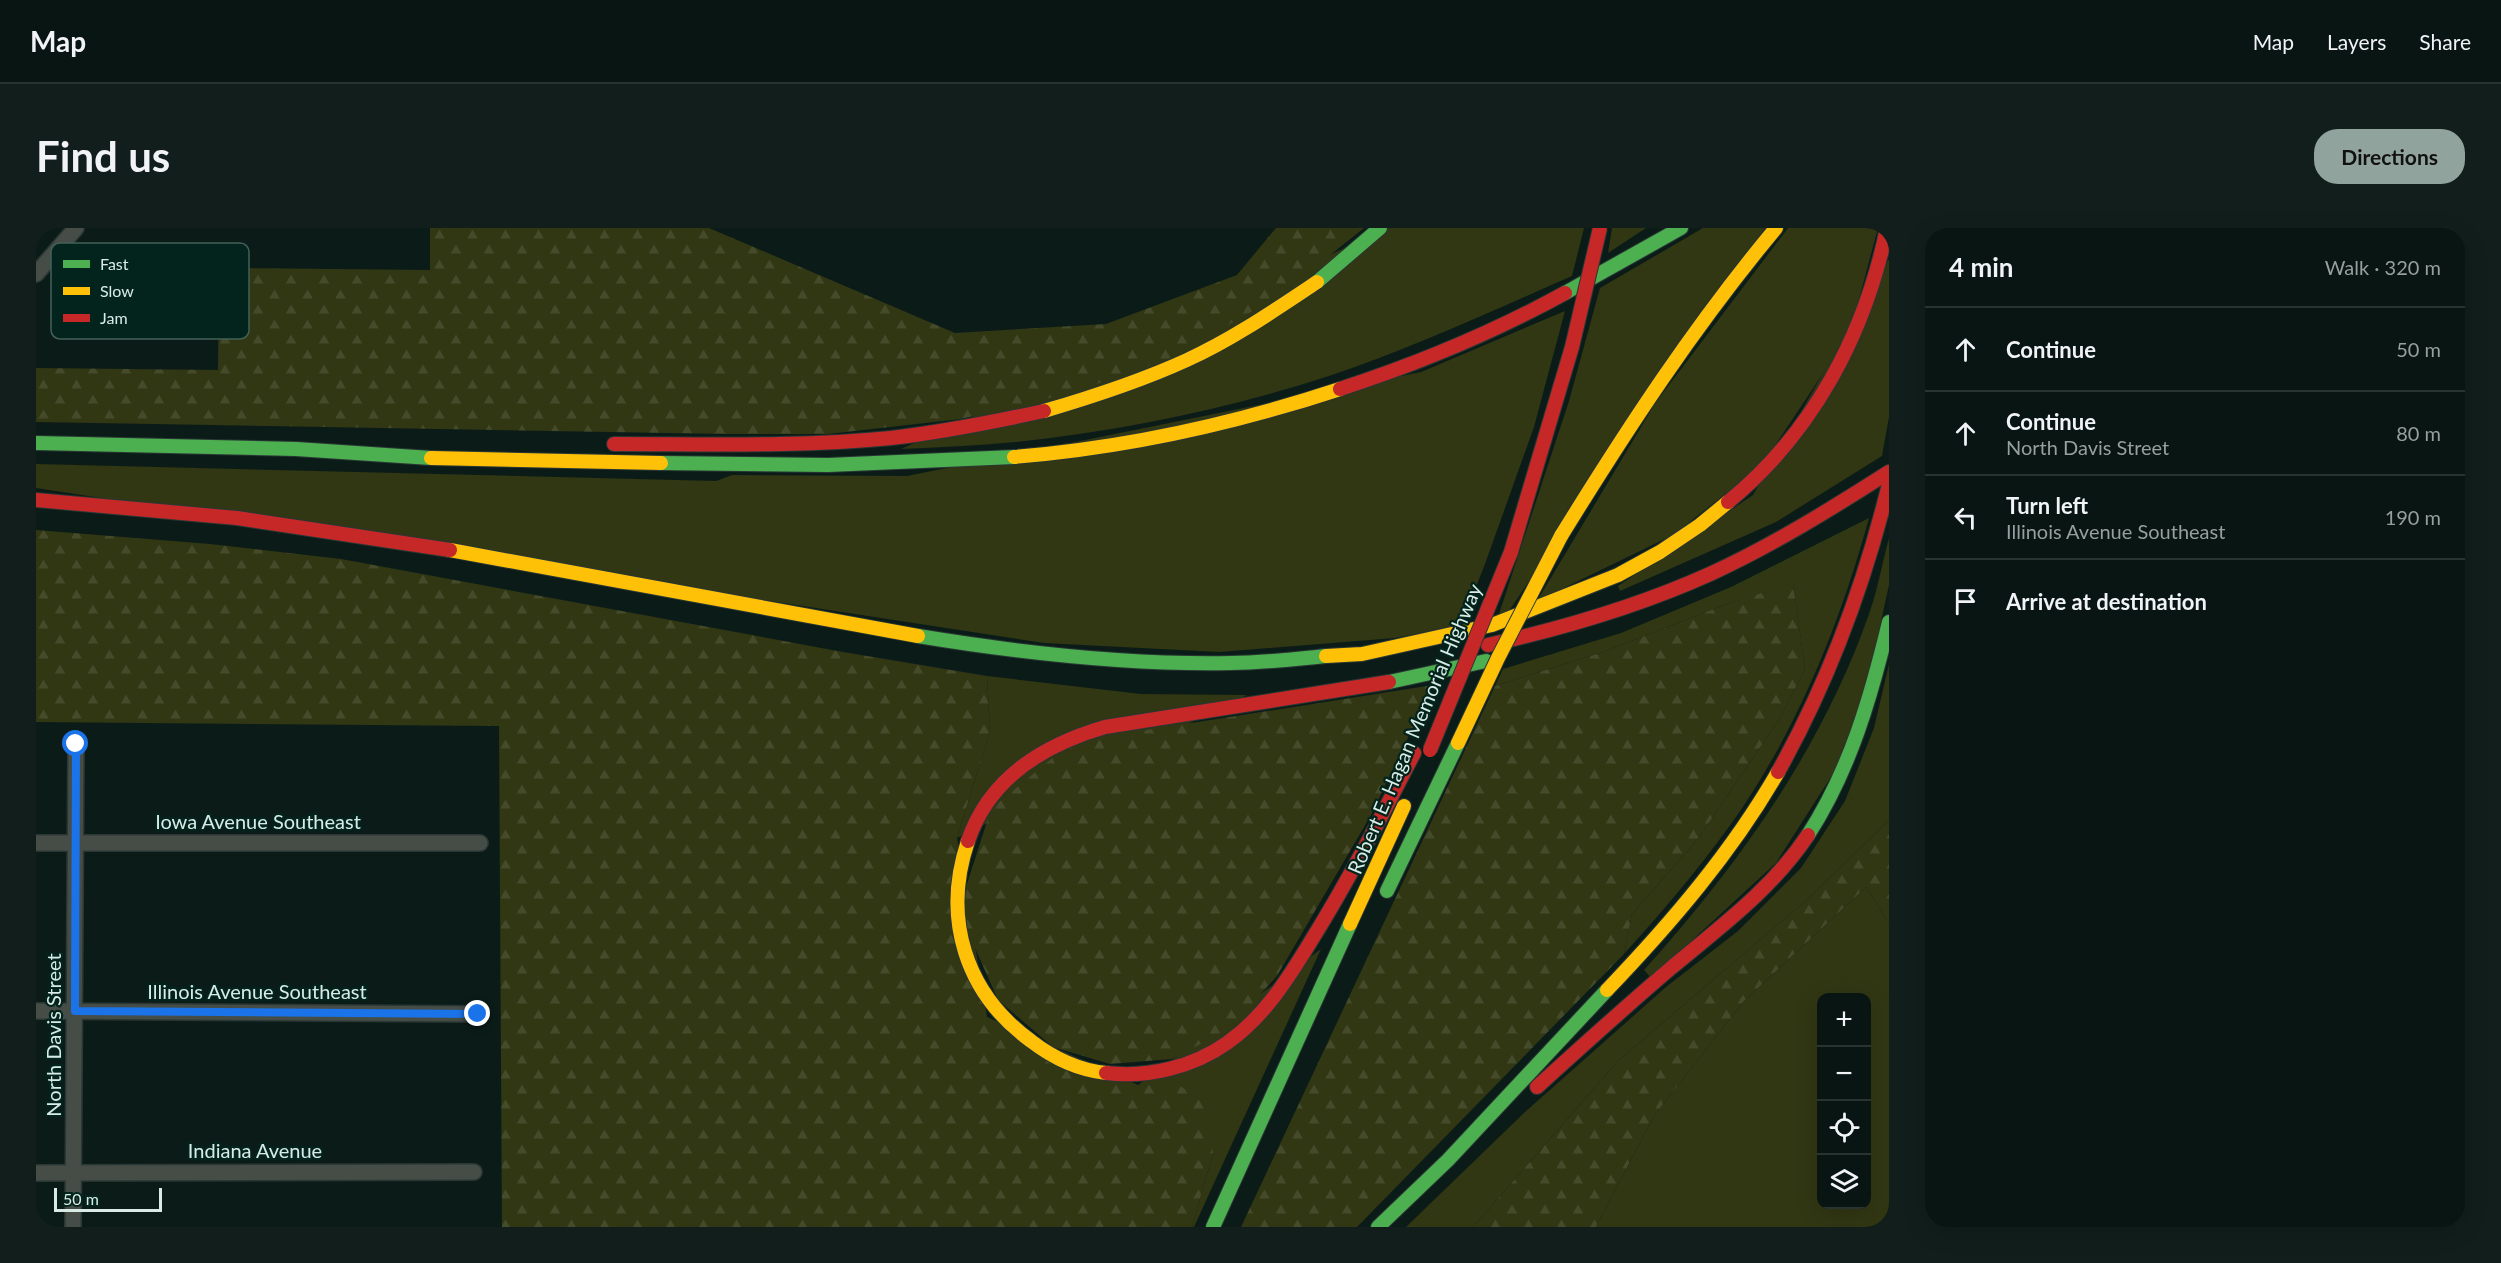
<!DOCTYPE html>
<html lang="en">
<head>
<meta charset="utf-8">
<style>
	body { margin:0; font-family:Lato,sans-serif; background:#111e1b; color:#f1f3f6 }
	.controls { position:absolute; right:18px; bottom:18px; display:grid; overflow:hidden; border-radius:12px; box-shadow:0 6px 24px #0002 }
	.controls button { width:54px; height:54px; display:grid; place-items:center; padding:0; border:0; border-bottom:2px solid #293432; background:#081512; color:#f1f3f6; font:30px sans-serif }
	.scale { position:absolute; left:18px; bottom:15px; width:108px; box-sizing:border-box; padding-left:6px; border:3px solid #d9ebe5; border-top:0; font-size:16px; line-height:21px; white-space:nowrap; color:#d9ebe5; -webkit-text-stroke:4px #03241c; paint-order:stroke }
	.stop { position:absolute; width:18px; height:18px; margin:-14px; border:4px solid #1a73e8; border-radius:50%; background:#fff }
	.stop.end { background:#1a73e8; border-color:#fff; box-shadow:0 2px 6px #0008 }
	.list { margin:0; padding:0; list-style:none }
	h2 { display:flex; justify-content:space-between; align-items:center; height:78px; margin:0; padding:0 24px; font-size:26px }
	h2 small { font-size:20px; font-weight:400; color:#989f9f }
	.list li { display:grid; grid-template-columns:39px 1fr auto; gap:18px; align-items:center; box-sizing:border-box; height:84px; padding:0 24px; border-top:2px solid #293432 }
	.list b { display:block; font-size:22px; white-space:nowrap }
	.list p { margin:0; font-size:20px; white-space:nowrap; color:#989f9f }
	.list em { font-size:20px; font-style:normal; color:#989f9f }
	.icon { flex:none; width:33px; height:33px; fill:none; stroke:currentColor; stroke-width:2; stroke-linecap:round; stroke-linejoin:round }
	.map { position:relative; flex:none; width:1853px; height:999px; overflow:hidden; border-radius:24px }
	header { display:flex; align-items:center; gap:36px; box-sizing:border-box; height:84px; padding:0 30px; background:#081512; border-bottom:2px solid #293432 }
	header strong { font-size:28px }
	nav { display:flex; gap:33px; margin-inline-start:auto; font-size:21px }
	.intro { display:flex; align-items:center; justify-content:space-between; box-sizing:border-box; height:144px; padding:0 36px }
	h1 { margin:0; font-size:42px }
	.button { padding:15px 27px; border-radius:24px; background:#91a39d; color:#111; font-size:21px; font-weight:700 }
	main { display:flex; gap:36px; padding:0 36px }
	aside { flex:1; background:#081512; border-radius:24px; box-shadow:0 6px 24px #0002 }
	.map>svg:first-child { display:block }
	.grass { fill:#313613; fill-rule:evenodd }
	.forest { fill:url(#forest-firs) }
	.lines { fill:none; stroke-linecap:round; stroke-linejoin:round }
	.street-casing { stroke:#2a3734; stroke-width:18 }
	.fast-casing { stroke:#2a3734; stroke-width:16 }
	.slow-casing { stroke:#2a3734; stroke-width:16 }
	.jam-casing { stroke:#2a3734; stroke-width:16 }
	.street { stroke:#464d47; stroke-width:15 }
	.fast { stroke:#4caf50; stroke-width:14 }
	.slow { stroke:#ffc107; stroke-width:14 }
	.jam { stroke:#c62828; stroke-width:14 }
	.slow-bridge-casing { stroke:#2a3734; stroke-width:16; stroke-linecap:butt }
	.jam-bridge-casing { stroke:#2a3734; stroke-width:16; stroke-linecap:butt }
	.slow-bridge { stroke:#ffc107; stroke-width:14 }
	.jam-bridge { stroke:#c62828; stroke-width:14 }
	.route { stroke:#1a73e8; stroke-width:8 }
	.labels { text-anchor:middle; stroke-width:4.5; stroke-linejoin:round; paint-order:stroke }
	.street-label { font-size:20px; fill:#d9ebe5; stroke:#03241c }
	.key { fill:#03241c; stroke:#436058; stroke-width:1.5 }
	.key-label { font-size:16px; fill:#d9ebe5 }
</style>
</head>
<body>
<header>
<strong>Map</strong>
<nav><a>Map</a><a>Layers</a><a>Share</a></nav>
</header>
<div class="intro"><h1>Find us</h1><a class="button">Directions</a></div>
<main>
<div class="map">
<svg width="1853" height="999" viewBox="0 0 1853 999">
	<defs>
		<pattern id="forest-firs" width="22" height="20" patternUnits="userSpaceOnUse" patternTransform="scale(1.5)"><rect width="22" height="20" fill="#313613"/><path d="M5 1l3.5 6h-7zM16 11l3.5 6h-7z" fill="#444a2a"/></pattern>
	</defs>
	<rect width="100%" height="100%" fill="#0b1c18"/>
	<g class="grass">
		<path d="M1353,0H1548L1536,48C1456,83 1377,120 1293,148C1191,181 1086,203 979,214C941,218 903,219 865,221Z"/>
		<polygon points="1576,0 1610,0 1572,25"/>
		<polygon points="1667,0 1729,0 1473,383 1463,386 1533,173 1564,60"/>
		<polygon points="1752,0 1842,0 1814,105 1726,237 1637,307 1501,373 1620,174"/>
		<polygon points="1853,31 1853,189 1846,228 1740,294 1584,363 1582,358 1717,267"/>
		<polygon points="1529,83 1498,199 1449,336 1425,397 1359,410 1183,424 1008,415 0,260 0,236 680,253 696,247 871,248 1385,144"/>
		<path d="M1833,290C1804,396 1760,505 1695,596C1662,642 1626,684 1588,726L1596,686L1662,611L1744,490L1769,441L1757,356L1688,377L1567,424L1459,458L1467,441L1585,405L1695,359Z"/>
		<path d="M1853,310V357L1832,453L1802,538L1740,635L1615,750L1608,742C1703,637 1786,520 1833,386C1842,361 1846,335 1853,310Z"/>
		<polygon points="1853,436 1853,592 1773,670 1582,833 1437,999 1370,999 1489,884 1630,759 1702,703 1765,640 1809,573 1838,500"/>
		<polygon points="951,448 1105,466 1211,467 921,610 954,503"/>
		<path d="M1830,659L1853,695V999H1560L1618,888L1707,774ZM1786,770H1830V976H1786Z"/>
		<polygon points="1285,721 1158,999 1156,999 1177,925 1102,857"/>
	</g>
	<g class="forest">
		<polygon points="394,0 673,0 919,105 1070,96 1201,47 1240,0 1328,0 1240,70 1130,132 1034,165 925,191 792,206 689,206 0,194 0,140 182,142 183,40 394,42"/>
		<polygon points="0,302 174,316 305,331 807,424 951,448 954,503 921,610 951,789 1102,857 1139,854 1170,876 1177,925 1156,999 466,999 463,498 0,494"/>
		<polygon points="1757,355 1769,441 1744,490 1662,611 1596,686 1588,726 1321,999 1205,999 1459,458 1567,424 1688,377"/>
		<polygon points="1397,457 1335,587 1241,748 1193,801 1136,831 1074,836 1017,819 962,772 931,702 930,659 955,581 1026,522 1067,509"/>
		<polygon points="1853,592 1853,695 1830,659 1707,774 1618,888 1560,999 1437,999 1582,833 1773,670"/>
	</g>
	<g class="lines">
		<g class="street-casing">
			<g id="street">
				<polyline points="0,46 40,0"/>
				<polyline points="0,615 444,615"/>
				<polyline points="0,783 442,786"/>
				<polyline points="0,945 438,944"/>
				<polyline points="37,999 40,516"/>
			</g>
		</g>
		<g class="fast-casing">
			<g id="fast">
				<polyline points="1281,54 1344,0"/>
				<polyline points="1529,65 1645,0"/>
				<polyline points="0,215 260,221 395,230"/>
				<polyline points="625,235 792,237 978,229"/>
				<path d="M882,408C985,425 1091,437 1195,435C1227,435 1259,431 1290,428"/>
				<polyline points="1353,454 1450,433"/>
				<path d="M1772,607C1814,542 1835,469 1853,394"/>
				<polyline points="1351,663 1422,515"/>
				<polyline points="1177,999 1314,696"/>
				<polyline points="1342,999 1412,932 1571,762"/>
			</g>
		</g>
		<g class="slow-casing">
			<g id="slow">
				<path d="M1008,183C1056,169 1105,153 1151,132C1197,111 1239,82 1281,54"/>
				<path d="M978,229C1089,220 1198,196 1304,161"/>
				<polyline points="395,230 625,235"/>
				<path d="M1525,308C1591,201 1659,97 1740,0"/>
				<polyline points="414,322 882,408"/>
				<polyline points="1290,428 1326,426 1456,397 1582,347 1624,324 1664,297 1692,274"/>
				<path d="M932,613C906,690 929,765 995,813C1017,830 1042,842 1070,845"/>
				<polyline points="1314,696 1368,578"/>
				<path d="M1571,762C1635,695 1696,624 1742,544"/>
			</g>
		</g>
		<g class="jam-casing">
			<g id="jam">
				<path d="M1304,161C1381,136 1458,104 1529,65"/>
				<path d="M578,216C670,216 763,219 855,210C907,204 957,194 1008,183"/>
				<polyline points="0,272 201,290 414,322"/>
				<path d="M1692,274C1777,205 1829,106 1851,0"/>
				<polyline points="1475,324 1536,119"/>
				<path d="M1452,417C1528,400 1603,378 1674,346C1737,317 1795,281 1853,244"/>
				<path d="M1742,544C1793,453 1828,358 1853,256"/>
				<path d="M932,613C953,550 1007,517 1069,499L1353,454"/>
				<path d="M1070,845C1112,850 1157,839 1191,815C1228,789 1252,751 1275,713C1313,652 1345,589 1378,525"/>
				<path d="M1501,859C1545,819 1589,779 1635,740C1684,699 1736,661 1772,607"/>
			</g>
		</g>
		<use href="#street" class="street"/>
		<use href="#fast" class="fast"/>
		<use href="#slow" class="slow"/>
		<use href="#jam" class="jam"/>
		<g class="slow-bridge-casing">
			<polyline id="slow-bridge" points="1422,515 1462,430 1525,308"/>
		</g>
		<g class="jam-bridge-casing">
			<g id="jam-bridge">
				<polyline points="1536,119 1564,0"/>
				<polyline points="1394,522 1475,324"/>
			</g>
		</g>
		<use href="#slow-bridge" class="slow-bridge"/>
		<use href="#jam-bridge" class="jam-bridge"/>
	</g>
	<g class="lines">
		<polyline class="route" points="40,516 39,783 442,786"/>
	</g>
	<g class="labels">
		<g class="street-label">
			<text transform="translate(1379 501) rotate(-67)" y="7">Robert E. Hagan Memorial Highway</text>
			<text x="222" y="601">Iowa Avenue Southeast</text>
			<text x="221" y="771">Illinois Avenue Southeast</text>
			<text transform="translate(18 807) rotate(-90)" y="7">North Davis Street</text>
			<text x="219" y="930">Indiana Avenue</text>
		</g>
	</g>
	<rect x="15" y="15" width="198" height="96" rx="9" class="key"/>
	<rect x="27" y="32" width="27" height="8" fill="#4caf50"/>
	<rect x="27" y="59" width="27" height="8" fill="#ffc107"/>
	<rect x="27" y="86" width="27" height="8" fill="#c62828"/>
	<g class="key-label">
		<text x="64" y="42">Fast</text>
		<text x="64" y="69">Slow</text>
		<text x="64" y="96">Jam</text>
	</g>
</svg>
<div class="controls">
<button>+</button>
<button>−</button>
<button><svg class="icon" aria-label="locate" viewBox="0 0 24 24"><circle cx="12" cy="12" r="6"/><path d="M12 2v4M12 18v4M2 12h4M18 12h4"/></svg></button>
<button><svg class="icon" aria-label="layers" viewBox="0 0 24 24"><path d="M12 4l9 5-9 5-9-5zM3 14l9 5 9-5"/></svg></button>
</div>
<div class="scale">50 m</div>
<div class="stop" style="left:40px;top:516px"></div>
<div class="stop end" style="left:442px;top:786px"></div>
</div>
<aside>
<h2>4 min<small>Walk · 320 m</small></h2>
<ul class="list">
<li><svg class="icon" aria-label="ahead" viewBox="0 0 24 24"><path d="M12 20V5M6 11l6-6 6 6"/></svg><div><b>Continue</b></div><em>50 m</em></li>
<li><svg class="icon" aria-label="ahead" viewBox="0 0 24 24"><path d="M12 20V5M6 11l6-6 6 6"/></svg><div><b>Continue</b><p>North Davis Street</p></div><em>80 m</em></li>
<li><svg class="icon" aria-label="left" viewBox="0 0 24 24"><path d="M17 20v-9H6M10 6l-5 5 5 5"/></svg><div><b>Turn left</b><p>Illinois Avenue Southeast</p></div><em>190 m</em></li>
<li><svg class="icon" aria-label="arrive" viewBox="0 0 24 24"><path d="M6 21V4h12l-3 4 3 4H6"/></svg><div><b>Arrive at destination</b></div></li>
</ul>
</aside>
</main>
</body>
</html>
